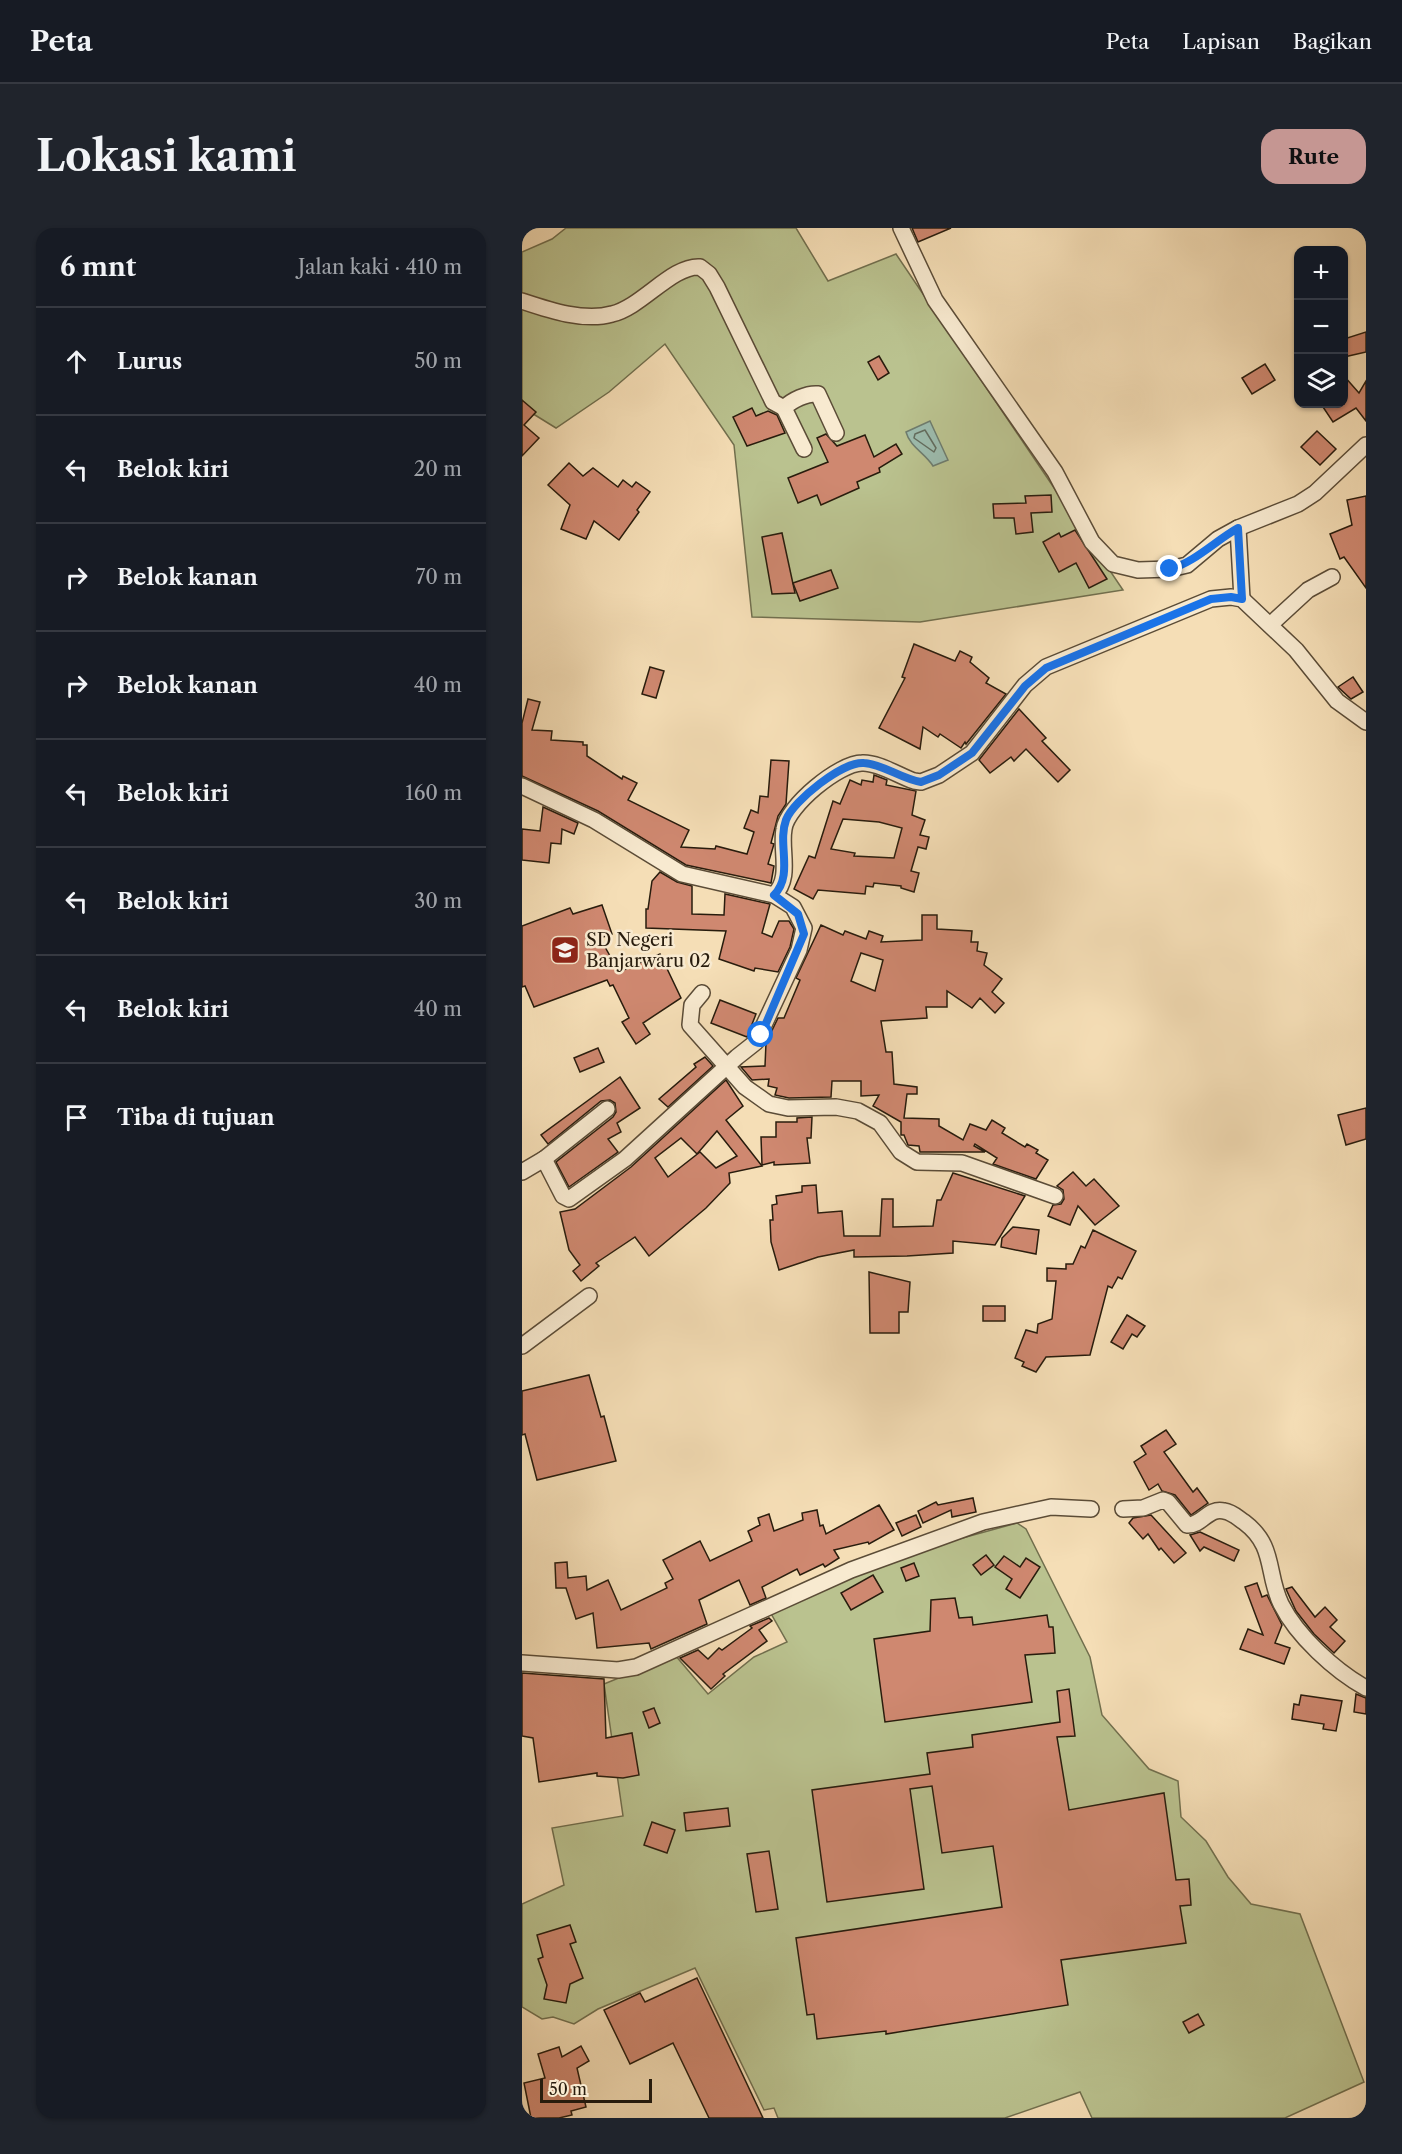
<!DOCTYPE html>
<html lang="id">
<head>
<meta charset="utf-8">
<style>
	body { margin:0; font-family:"Libre Caslon Text",serif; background:#20242c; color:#f1f3f6 }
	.controls { position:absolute; right:18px; top:18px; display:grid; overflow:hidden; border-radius:12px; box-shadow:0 2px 4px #0004 }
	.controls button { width:54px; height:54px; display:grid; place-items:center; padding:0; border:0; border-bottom:2px solid #363941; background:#171b24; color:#f1f3f6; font:30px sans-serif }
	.scale { position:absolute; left:18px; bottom:15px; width:112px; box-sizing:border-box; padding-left:6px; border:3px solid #281c0d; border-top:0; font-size:16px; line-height:21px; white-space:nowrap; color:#281c0d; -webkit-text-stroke:4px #f8ead0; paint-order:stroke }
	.stop { position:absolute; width:18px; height:18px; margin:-14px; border:4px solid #1a73e8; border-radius:50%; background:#fff }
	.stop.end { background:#1a73e8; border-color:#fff; box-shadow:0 2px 6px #0008 }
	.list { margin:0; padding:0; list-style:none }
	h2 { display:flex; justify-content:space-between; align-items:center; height:78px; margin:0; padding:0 24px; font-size:26px }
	h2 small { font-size:20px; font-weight:400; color:#9ea1a6 }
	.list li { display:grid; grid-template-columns:39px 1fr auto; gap:18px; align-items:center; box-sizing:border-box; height:108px; padding:0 24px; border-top:2px solid #363941 }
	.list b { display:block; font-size:22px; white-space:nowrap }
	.list em { font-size:20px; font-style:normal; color:#9ea1a6 }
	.icon { flex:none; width:33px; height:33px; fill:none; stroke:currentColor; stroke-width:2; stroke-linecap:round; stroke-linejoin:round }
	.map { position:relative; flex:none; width:844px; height:1890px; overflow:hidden; border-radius:18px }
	header { display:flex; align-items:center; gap:36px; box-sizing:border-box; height:84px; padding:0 30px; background:#171b24; border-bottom:2px solid #363941 }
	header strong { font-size:28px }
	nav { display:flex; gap:33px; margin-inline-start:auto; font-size:21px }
	.intro { display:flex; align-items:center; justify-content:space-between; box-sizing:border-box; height:144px; padding:0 36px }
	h1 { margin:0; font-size:42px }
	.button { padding:15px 27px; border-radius:18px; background:#c59692; color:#111; font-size:21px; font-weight:700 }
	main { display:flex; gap:36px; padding:0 36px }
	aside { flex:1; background:#171b24; border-radius:18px; box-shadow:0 2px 4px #0004 }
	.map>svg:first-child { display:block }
	.green { fill:#bac28f; stroke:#716f4e; stroke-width:1.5 }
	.water { fill:#9cbcae; stroke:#6e7c6e; stroke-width:1.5 }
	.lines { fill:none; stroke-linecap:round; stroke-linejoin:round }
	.shore { stroke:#626c5e; stroke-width:1.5 }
	.building { fill:#cf8870; stroke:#281c0d; stroke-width:1.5; fill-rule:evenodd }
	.street-casing { stroke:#5b4c37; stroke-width:18 }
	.street { stroke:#f8ead0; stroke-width:15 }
	.route { stroke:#1a73e8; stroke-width:8 }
	.labels { text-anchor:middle; stroke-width:5; stroke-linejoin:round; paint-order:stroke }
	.poi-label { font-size:18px; fill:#281c0d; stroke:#f8ead0; text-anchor:start }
</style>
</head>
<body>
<header>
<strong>Peta</strong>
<nav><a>Peta</a><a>Lapisan</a><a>Bagikan</a></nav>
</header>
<div class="intro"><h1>Lokasi kami</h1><a class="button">Rute</a></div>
<main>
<aside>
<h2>6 mnt<small>Jalan kaki · 410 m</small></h2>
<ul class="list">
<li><svg class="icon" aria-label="ahead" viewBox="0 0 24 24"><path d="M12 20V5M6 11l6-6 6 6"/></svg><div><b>Lurus</b></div><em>50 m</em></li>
<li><svg class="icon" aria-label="left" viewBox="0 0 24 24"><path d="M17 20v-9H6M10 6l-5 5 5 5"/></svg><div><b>Belok kiri</b></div><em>20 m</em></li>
<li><svg class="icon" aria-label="right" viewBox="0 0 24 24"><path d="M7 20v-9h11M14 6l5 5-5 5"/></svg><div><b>Belok kanan</b></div><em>70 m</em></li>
<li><svg class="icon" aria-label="right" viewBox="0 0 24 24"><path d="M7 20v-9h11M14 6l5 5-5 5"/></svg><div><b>Belok kanan</b></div><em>40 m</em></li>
<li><svg class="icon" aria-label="left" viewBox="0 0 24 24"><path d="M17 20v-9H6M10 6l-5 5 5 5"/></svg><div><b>Belok kiri</b></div><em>160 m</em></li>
<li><svg class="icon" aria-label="left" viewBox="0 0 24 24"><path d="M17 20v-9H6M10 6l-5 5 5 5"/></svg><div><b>Belok kiri</b></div><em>30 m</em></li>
<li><svg class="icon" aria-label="left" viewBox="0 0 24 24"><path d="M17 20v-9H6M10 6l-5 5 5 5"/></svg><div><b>Belok kiri</b></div><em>40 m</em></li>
<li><svg class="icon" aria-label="arrive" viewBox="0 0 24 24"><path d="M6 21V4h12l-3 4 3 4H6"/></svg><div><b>Tiba di tujuan</b></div></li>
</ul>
</aside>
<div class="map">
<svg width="844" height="1890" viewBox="0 0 844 1890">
	<rect width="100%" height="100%" fill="#f5deb6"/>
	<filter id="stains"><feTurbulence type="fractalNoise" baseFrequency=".00333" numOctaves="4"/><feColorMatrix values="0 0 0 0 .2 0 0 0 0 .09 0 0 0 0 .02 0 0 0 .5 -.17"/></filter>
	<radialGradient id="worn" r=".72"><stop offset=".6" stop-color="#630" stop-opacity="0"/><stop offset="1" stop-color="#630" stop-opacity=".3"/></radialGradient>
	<g class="green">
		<polygon points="44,0 274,0 306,53 374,26 601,362 398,394 230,389 212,217 143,116 87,164 34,200 0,179 0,24 30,11"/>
		<polygon points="495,1295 504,1301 568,1429 580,1487 627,1541 656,1553 659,1589 684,1613 706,1649 729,1676 778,1686 842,1854 763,1890 570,1890 558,1864 483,1890 256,1890 252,1880 242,1882 173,1740 76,1781 52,1796 31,1789 20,1791 0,1779 0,1676 42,1657 30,1600 101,1588 82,1456 153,1427 186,1466 232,1429 265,1414 247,1382 352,1328 426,1314"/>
	</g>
	<path class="water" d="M408,193L426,232L411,238C403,225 388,219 384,204Z"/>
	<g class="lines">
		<polygon class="shore" points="403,202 414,220 412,224 392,210 393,206"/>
	</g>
	<g class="building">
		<polygon points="390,0 429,0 396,14"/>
		<polygon points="844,104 844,124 822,129 822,111"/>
		<polygon points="357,128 367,145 356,152 346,134"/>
		<polygon points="743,136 753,152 730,166 720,150"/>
		<polygon points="822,148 837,165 844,153 844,193 834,180 811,194 799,176 822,176"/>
		<polygon points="0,172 14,184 2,197 17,210 0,228"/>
		<polygon points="230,180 234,188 246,183 255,187 263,205 225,218 211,189"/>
		<polygon points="795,203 814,221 798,237 779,219"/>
		<polygon points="304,206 315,218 343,207 352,229 374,216 380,226 357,240 358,244 335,254 337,260 299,277 295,267 276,275 266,250 306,234 295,210"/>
		<polygon points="47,235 61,248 71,240 96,259 101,252 110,259 114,254 128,264 115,282 117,284 97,312 72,293 64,311 39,301 48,277 26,257"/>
		<polygon points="529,267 530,284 509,285 511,304 494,306 492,290 472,290 471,276 504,275 503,268"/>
		<polygon points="844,268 844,360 822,329 818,331 808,306 830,297 825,272"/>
		<polygon points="553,302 585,351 567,360 554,335 537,344 521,314 537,305 539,309"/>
		<polygon points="260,305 273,365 250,366 240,309"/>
		<polygon points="309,342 316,360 278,373 271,355"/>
		<polygon points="392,416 433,433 438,423 450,429 448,434 467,450 464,455 484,466 444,516 443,514 439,520 418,506 416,509 401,499 398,521 357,500 383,450 380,449"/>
		<polygon points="128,439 142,443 134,470 120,466"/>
		<polygon points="831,449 841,464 829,471 816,459"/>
		<polygon points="6,471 18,474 10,502 30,503 29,512 61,514 61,517 65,517 65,528 100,551 101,548 115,555 106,572 167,602 159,619 193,621 194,618 225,626 232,604 222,600 229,582 236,585 238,568 246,569 249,532 267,533 264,576 256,588 249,615 252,616 246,636 252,638 249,655 164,637 76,583 0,548 0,495"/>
		<polygon points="497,481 524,510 520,513 548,542 536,554 504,521 492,533 489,529 468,545 457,532"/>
		<path d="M352,547L365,552L364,557L394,563L390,587L403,592L398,607L407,609L404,621L396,619L389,643L397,645L392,664L379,660V658L352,655L351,659L344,658L343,666L296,662L291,671L272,661L287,628L293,630L311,573L318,576L328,552L339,557L340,552L351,554ZM321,591L357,594L380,600L372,630L332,628L333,625L309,621Z"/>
		<polygon points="21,579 56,595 52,606 40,601 39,616 29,615 27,635 0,632 0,601 18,603"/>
		<polygon points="138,644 155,654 170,658 170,686 202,687 203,666 248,676 240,705 250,709 257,693 267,693 272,701 268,719 256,744 233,740 232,743 197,731 204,703 124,700 124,681 126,681 130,653"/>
		<polygon points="80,677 90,706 78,710 97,744 138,726 159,770 121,795 128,806 114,816 100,794 107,790 91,757 88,758 85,752 12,779 3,758 0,759 0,698 48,680 51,686"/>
		<path d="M400,687H415V701L450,703L449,714H456L455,723L465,725L462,737L480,751L470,764L482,775L473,785L458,770L450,780L425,763V779H404L405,790L359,793L364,824H370L372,856L395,859V866H385L382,890L417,891V898L441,912L448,896L464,902L470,892L483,900L480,905L503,919L505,916L516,922L514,925L526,932L514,951L471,936L475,930L453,916L452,918L463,924H398L397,918L386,917L382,907H379V894L351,878L357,867L339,868V853H310L309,869L267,870L253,867L255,860L246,858L247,851L230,852L219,839L243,838L244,815L256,790H262L278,752L274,750L299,697L321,707L323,703L344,711L347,703L361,708L359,714L400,712ZM339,725L361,732L353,763L329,753Z"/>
		<polygon points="198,772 234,786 225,809 189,795"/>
		<polygon points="76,820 82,834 58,844 52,830"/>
		<polygon points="183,829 191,838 146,879 137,871 174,839 172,836"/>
		<polygon points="98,849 118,880 95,895 99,904 86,911 96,924 47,959 34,934 91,889 94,884 93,875 88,872 79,873 26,916 19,907"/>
		<path d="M204,852L221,878L204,892L240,938L207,945L208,955L184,980L127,1028L113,1009L74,1035L77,1038L59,1053L51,1043L58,1037L47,1022L38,984L53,981L109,939ZM195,903L215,928L194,940L178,924L146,949L133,930L159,910L175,926Z"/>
		<polygon points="844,880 844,911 824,917 816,887"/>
		<polygon points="290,889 289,910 285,910 288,935 252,937 252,934 240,937 239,909 254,909 254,894 275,894 275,890"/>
		<polygon points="551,944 564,958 572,951 597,978 573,997 556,978 548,997 526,988 531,977 539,976 542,971 541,962 535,958"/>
		<polygon points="431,945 503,968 473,1017 431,1013 431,1025 385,1028 332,1029 332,1022 296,1029 257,1042 249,1014 248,992 251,992 250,977 255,976 254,968 280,964 280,958 294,957 296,985 320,983 322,1008 358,1008 360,971 371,971 371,999 411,998 415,972 419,972"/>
		<polygon points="491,999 517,1002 514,1026 479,1019 480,1010"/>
		<polygon points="571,1002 614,1023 600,1051 596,1049 590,1060 586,1058 568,1127 524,1129 514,1144 500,1138 502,1134 493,1130 504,1102 515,1105 516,1096 530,1091 534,1053 525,1053 525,1040 544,1041 544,1036 551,1036 559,1018 563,1020"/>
		<polygon points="347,1044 388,1054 386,1084 377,1084 377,1105 348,1105"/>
		<rect x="461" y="1078" width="22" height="15"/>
		<polygon points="605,1087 623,1098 615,1109 610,1106 601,1121 589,1114"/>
		<polygon points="67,1147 79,1189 82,1188 94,1233 15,1252 3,1206 0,1207 0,1163"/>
		<polygon points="644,1202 654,1216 642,1224 671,1264 675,1260 686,1275 669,1287 653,1267 640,1263 636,1256 627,1262 612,1234 624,1226 619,1218"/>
		<polygon points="451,1270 454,1284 430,1289 429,1282 401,1295 396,1283 414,1274 416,1277"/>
		<polygon points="357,1277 372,1302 347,1316 346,1314 312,1322 317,1330 303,1339 301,1336 278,1347 275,1341 240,1359 244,1370 228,1377 217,1352 177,1372 185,1396 129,1421 127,1415 75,1420 71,1385 54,1391 44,1360 34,1360 33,1335 45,1334 46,1350 64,1348 65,1362 86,1352 99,1382 145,1360 143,1355 151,1351 141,1332 178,1313 188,1333 230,1313 226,1303 238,1297 236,1290 247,1286 252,1303 281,1292 280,1285 295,1282 298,1298 301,1297 304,1306"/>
		<polygon points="394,1287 399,1299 380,1308 374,1295"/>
		<polygon points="629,1287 664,1325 652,1335 639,1320 637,1322 626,1306 621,1311 607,1295 611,1290"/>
		<polygon points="678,1304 717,1322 712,1333 682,1319 678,1323 668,1307"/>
		<polygon points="464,1327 472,1337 459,1347 451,1337"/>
		<polygon points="482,1328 498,1339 504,1330 518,1339 498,1370 484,1361 490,1351 473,1339"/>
		<polygon points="392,1335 397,1348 384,1353 379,1340"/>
		<polygon points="351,1347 361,1364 329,1382 319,1365"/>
		<polygon points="735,1355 740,1369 745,1367 760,1397 753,1415 768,1420 762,1436 718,1421 726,1401 741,1407 723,1359"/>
		<polygon points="770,1359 793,1389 803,1379 815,1392 808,1399 823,1413 812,1425 792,1406 774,1383 764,1361"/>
		<polygon points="433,1370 437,1390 450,1389 451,1397 525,1387 527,1399 531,1399 533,1425 503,1427 510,1474 363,1494 352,1411 408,1403 409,1372"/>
		<polygon points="247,1390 250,1393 237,1402 245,1413 201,1446 203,1448 189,1461 158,1430 176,1422 186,1431 197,1420 200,1422 230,1400 228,1398"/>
		<polygon points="0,1445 82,1451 84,1510 110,1505 117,1547 101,1550 75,1548 75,1545 17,1554 11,1510 0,1508"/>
		<polygon points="547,1461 553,1508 535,1509 547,1582 642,1565 654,1652 667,1651 669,1677 658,1678 664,1715 539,1732 546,1777 364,1806 364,1803 295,1811 292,1786 285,1787 274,1710 480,1679 471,1618 420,1625 410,1558 388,1561 402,1661 305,1674 290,1562 408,1546 405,1525 451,1519 450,1507 538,1494 535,1463"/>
		<polygon points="834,1466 844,1470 844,1486 832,1484"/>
		<polygon points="779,1467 820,1473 814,1503 801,1501 802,1496 770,1491 772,1476 777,1477"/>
		<polygon points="132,1480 138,1495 127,1500 121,1484"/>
		<polygon points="206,1580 208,1598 164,1603 162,1585"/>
		<polygon points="130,1594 153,1602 145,1625 122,1617"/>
		<polygon points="247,1623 256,1681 234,1684 225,1626"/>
		<polygon points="48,1697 54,1714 48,1716 61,1750 48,1756 44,1775 22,1771 25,1757 16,1731 21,1729 15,1707"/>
		<polygon points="175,1750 241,1890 187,1890 151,1815 108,1836 82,1782 118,1765 123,1774"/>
		<polygon points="676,1786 682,1797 667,1805 661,1794"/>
		<polygon points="59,1818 67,1833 55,1840 64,1879 49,1883 50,1887 37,1890 9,1890 2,1855 23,1850 16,1826 37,1819 40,1829"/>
	</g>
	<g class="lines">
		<g class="street-casing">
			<g id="street">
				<polyline points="379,0 413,72 533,244 570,314 591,336 616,342 648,341 665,337 696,311 716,300 776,276 793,265 844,217"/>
				<path d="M0,73C27,82 62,94 90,86C120,79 150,37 178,39L187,46L195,59L251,174L262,180C270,172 285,165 296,166L314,205"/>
				<polyline points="262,180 282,221"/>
				<polyline points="716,300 720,371"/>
				<polyline points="748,397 786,362 810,349"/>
				<polyline points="0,558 72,592 160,646 252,667 271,679 282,700 277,722 234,814 215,829 103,931 47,971 41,968 22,931"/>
				<path d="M252,667C270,650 258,622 262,601C265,578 317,535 340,535C356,534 377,548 392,553L399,554L417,547L450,525L503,457L524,439L689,371L709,369L720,371L774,422L815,473L844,494"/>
				<polyline points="180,765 170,777 168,797 223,859 247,876 266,880 314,879 336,883 358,895 379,924 395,934 440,935 533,968"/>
				<polyline points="0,944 22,931 85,881"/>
				<polyline points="0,1118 67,1068"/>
				<path d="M601,1281L621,1280L641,1272L646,1274L665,1297C680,1298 686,1279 702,1283C710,1284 716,1290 722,1294C754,1318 744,1345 759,1376C775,1408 813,1443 844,1460"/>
				<polyline points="0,1435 96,1442 114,1439 329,1342 461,1294 529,1279 569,1281"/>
			</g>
		</g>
		<use href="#street" class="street"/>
	</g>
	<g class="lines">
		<path class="route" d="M239,807L282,706L276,686L252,667C272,647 255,616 264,592C271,573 321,533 342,535C361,536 379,551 399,554L417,547L450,525L503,458L524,440L689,371L709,369L720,371L716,300C693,313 673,334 648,341"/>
	</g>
	<defs>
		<g id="school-square" transform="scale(1.5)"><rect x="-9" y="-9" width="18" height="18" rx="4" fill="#8f2418" stroke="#f8ead0"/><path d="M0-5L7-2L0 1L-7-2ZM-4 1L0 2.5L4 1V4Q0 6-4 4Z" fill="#fff"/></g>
	</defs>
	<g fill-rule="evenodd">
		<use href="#school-square" x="43" y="722"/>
	</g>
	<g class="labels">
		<g class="poi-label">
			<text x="64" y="718">SD Negeri<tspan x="64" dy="21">Banjarwaru 02</tspan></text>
		</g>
	</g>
	<rect width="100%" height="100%" filter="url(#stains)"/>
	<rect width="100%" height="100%" fill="url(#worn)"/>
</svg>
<div class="controls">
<button>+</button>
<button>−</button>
<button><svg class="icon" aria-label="layers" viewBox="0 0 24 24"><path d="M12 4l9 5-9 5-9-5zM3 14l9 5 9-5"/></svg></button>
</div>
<div class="scale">50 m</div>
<div class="stop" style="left:239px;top:807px"></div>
<div class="stop end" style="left:648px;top:341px"></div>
</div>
</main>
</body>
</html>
